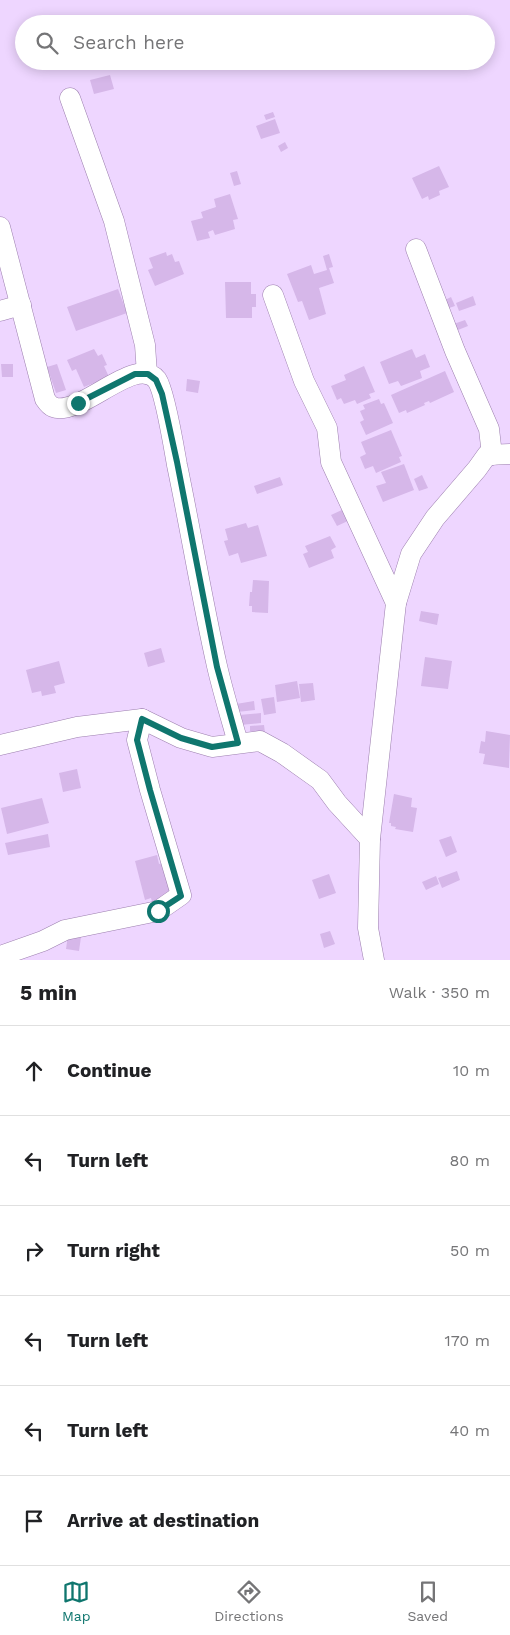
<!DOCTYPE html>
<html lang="en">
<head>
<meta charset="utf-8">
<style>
	body { margin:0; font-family:"Work Sans",sans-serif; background:#f6f6f6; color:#202124 }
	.stop { position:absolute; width:15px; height:15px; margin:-11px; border:4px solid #0f766e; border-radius:50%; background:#fff }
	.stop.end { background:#0f766e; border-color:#fff; box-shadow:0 1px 5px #0008 }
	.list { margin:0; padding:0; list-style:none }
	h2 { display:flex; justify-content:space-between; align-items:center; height:65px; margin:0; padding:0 20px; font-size:21px }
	h2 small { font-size:16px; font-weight:400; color:#757577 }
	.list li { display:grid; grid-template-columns:32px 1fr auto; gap:15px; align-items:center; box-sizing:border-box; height:90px; padding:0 20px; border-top:1px solid #e0e0e0 }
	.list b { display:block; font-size:19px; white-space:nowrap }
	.list em { font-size:16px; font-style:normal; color:#757577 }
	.icon { flex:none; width:28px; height:28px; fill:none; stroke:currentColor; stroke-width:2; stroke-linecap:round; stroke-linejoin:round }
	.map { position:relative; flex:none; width:510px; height:960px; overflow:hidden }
	.search { position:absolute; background:#fff; box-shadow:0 2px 12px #0003; left:15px; right:15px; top:15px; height:55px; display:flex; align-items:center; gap:12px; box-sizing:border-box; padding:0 18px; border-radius:28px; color:#757577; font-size:19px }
	.sheet { height:605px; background:#fff }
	nav { display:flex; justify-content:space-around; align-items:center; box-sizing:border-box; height:70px; border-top:1px solid #e0e0e0; background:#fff; font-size:14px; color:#757577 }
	nav a { display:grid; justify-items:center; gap:2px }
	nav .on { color:#0f766e }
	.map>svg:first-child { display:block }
	.building { fill:#d6b7e9 }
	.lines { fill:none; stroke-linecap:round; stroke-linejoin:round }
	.minor-casing { stroke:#9c7fae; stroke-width:21 }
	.minor { stroke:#fff; stroke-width:20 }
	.route { stroke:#0f766e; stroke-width:6 }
</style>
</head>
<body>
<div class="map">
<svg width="510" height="960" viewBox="0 0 510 960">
	<rect width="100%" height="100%" fill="#eed6ff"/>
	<g class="building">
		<polygon points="110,75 114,89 94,94 90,80"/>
		<polygon points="273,112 275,117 266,120 264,115"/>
		<polygon points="275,119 280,133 261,139 256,126"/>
		<polygon points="285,142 288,148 281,152 278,146"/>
		<polygon points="439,166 449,187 439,191 440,195 429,200 428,196 422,199 412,178"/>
		<polygon points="237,171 241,184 234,186 230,173"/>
		<polygon points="230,194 238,219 233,220 235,229 215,235 213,230 208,232 210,238 197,241 191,221 203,218 201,212 216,207 214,199"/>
		<polygon points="166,252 167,256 172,254 175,262 179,261 184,274 155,286 148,270 153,268 149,258"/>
		<polygon points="329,254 333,267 329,268 334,283 319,288 326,314 309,320 302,301 298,302 287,274 311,265 314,274 327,270 323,256"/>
		<polygon points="225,282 251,282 251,294 256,294 256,307 252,307 252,318 226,318"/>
		<polygon points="118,289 127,313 76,331 67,307"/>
		<polygon points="473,296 476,305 459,311 456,303"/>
		<polygon points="451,297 455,306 446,309 443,301"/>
		<polygon points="465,320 468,326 453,332 451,325"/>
		<polygon points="94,349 98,356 102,354 107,365 104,366 109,377 84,387 76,369 72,371 67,360"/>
		<polygon points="412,349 416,358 425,354 430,367 420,371 422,378 401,386 398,381 389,384 380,362"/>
		<polygon points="1,364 13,364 13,377 2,377"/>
		<polygon points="57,364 66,390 56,393 47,367"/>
		<polygon points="364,366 375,392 369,394 371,398 357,404 355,400 344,404 341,398 337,400 331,386 346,380 344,375"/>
		<polygon points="445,371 454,392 430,403 429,401 424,403 425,405 407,413 406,410 399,413 391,395"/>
		<polygon points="187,379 200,381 198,393 186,391"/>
		<polygon points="379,399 381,404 384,403 393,423 366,435 360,422 364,420 360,411 365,409 363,405"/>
		<polygon points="391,430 402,456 399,457 401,462 376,473 373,466 365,469 360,457 366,454 361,442"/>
		<polygon points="404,464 414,490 383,502 376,486 386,483 381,472"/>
		<polygon points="422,475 428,488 419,491 414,479"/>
		<polygon points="280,477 283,485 257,494 254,486"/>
		<polygon points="344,509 350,520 337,526 331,515"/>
		<polygon points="246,523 248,528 258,525 267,556 241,563 238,553 229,556 224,541 228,540 225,529"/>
		<polygon points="330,536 336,547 331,550 334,558 309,568 303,554 308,552 305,546"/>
		<polygon points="253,580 269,581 268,613 252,612 252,606 249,606 250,592 252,592"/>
		<polygon points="421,611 439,614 437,625 419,621"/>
		<polygon points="161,648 165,662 148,667 144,653"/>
		<polygon points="425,657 452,661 448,689 421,686"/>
		<polygon points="59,661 65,683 54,686 56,693 42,696 41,691 32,693 26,670"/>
		<polygon points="297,681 300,698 277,702 275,685"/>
		<polygon points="313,683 315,700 301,702 299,684"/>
		<polygon points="274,697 276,713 264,715 261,699"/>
		<polygon points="254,701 255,710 237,712 236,704"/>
		<polygon points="261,713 261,723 240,725 239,715"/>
		<polygon points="264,725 265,733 250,731 250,726"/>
		<polygon points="486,731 510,735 509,768 483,764 485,754 479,753 481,741 485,742"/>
		<polygon points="77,769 81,788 63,792 59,773"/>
		<polygon points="394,794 412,798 411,807 417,808 413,832 395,829 396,827 391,826 391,823 389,823"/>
		<polygon points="42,798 49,823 7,834 1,808"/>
		<polygon points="48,834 50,847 8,855 5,843"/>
		<polygon points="451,836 457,852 446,857 439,840"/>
		<polygon points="157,855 159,864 162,863 171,897 152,902 151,898 145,900 135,861"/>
		<polygon points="457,871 460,880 442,888 438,878"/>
		<polygon points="329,874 336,893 319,899 312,880"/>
		<polygon points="436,876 439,884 426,890 422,882"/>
		<polygon points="330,931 335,944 324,948 320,934"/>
		<polygon points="68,935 81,937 79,951 66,949"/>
	</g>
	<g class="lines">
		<g class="minor-casing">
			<g id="minor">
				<polyline points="70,98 114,221 145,345 147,374"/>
				<path d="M0,227L45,399C47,402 50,406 53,407C80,418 136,353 157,380C165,392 174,448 177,465C191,532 202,600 217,666C223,692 231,718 238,743"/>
				<polyline points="416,249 455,351 489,429 492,455"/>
				<polyline points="273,295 304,381 327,428 331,462 396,603"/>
				<polyline points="0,311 21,305"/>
				<polyline points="0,745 77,727 142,719 181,738 212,747 260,741 282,753 320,780 337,803 370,839"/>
				<polyline points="0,956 43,941 65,930 158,911 181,895 150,790 137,740 142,719"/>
				<polyline points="374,960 368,928 370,839 396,603 411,554 435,518 477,469 487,455 510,454"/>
			</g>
		</g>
		<use href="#minor" class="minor"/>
	</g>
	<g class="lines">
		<polyline class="route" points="78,403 135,374 148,374 156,380 162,394 177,462 217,667 238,743 212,747 181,738 142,719 137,740 150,790 181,896 158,911"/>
	</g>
</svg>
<div class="stop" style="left:158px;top:911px"></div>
<div class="stop end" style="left:78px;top:403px"></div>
<div class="search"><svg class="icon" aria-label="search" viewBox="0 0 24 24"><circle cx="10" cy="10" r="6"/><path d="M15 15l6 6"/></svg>Search here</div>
</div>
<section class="sheet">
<h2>5 min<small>Walk · 350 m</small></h2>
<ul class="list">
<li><svg class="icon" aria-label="ahead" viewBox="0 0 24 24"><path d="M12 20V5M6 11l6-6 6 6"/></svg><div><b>Continue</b></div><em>10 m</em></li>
<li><svg class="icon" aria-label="left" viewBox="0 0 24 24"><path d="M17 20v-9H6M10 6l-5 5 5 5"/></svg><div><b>Turn left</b></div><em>80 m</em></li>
<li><svg class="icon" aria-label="right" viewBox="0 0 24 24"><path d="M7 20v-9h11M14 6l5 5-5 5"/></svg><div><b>Turn right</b></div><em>50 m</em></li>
<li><svg class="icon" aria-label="left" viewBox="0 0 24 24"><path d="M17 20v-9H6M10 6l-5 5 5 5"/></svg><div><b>Turn left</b></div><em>170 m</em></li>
<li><svg class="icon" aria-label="left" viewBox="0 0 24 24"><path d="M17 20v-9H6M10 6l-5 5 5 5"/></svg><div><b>Turn left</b></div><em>40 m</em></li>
<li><svg class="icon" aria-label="arrive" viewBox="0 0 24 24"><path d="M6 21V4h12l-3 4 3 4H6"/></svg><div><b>Arrive at destination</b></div></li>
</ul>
</section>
<nav>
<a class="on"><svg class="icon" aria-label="map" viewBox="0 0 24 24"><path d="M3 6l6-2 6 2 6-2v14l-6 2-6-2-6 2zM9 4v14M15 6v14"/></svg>Map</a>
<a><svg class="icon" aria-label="directions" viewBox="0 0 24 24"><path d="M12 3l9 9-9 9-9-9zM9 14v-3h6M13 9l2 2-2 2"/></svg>Directions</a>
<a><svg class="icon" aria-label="saved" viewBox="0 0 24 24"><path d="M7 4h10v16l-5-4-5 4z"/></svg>Saved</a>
</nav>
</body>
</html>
